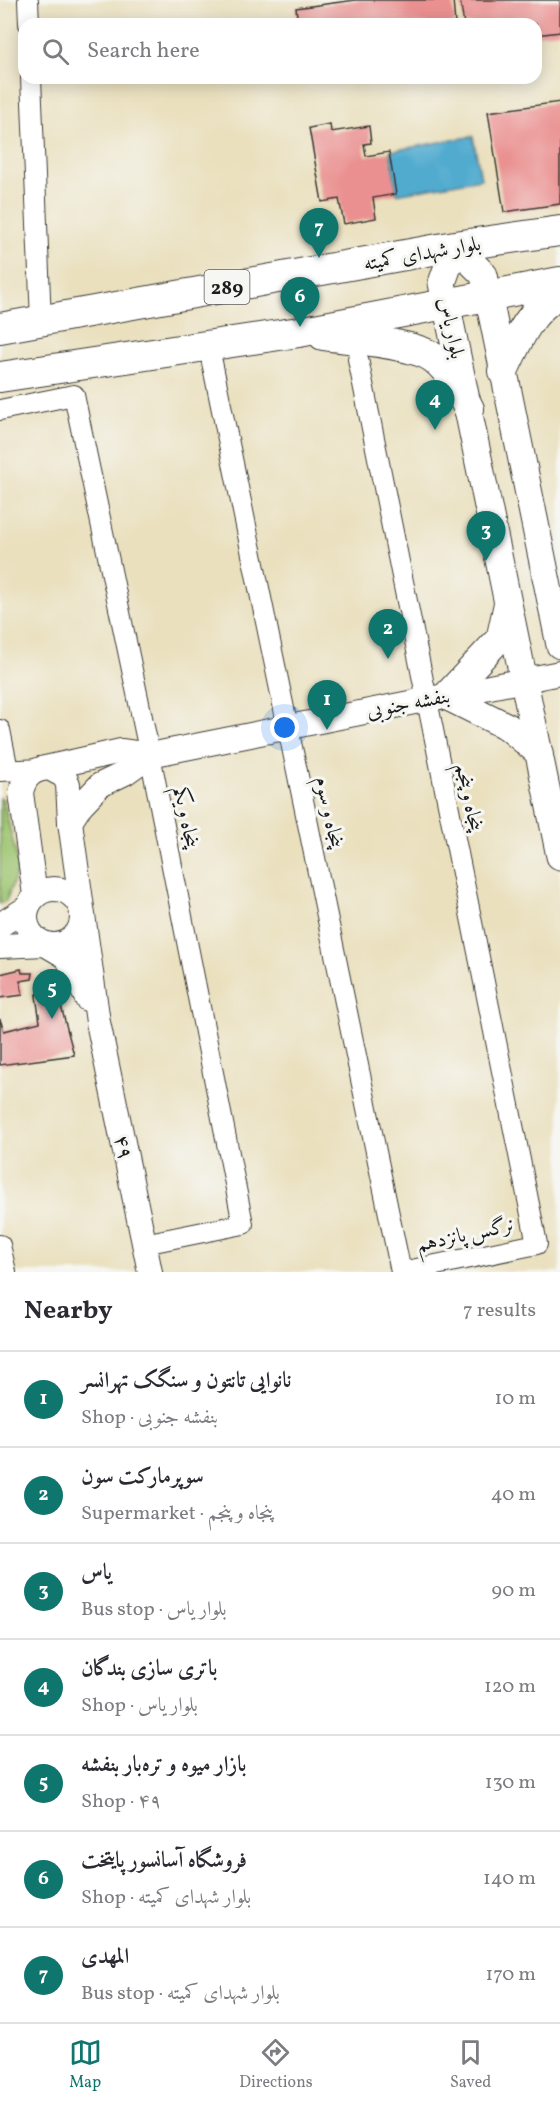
<!DOCTYPE html>
<html lang="en">
<head>
<meta charset="utf-8">
<style>
	body { margin:0; font-family:Vollkorn,Amiri,serif; background:#f7f7f7; color:#2b2b33 }
	.you { position:absolute; left:285px; top:728px; width:21px; height:21px; margin:-15px; border:4px solid #fff; border-radius:50%; background:#1a73e8; box-shadow:0 0 0 9px #1a73e833 }
	.badge { display:grid; place-items:center; width:39px; height:39px; border-radius:50%; background:#0f766e; color:#fff; font-size:20px; font-weight:700 }
	.pin { position:absolute; translate:-50% -50px; filter:drop-shadow(0 2px 3px #0008) }
	.pin::after { content:''; position:absolute; top:32px; width:21px; height:18px; background:inherit; clip-path:polygon(0 0,100% 0,50% 100%) }
	.list { margin:0; padding:0; list-style:none }
	h2 { display:flex; justify-content:space-between; align-items:center; height:78px; margin:0; padding:0 24px; font-size:26px }
	h2 small { font-size:20px; font-weight:400; color:#7c7c81 }
	.list li { display:grid; grid-template-columns:39px 1fr auto; gap:18px; align-items:center; box-sizing:border-box; height:96px; padding:0 24px; border-top:2px solid #e1e1e2 }
	.list b { display:block; font-size:22px; white-space:nowrap }
	.list p { margin:0; font-size:20px; white-space:nowrap; color:#7c7c81 }
	.list em { font-size:20px; font-style:normal; color:#7c7c81 }
	.icon { flex:none; width:33px; height:33px; fill:none; stroke:currentColor; stroke-width:2; stroke-linecap:round; stroke-linejoin:round }
	.map { position:relative; flex:none; width:560px; height:1272px; overflow:hidden }
	.search { position:absolute; background:#fff; box-shadow:0 3px 15px #0003; left:18px; right:18px; top:18px; height:66px; display:flex; align-items:center; gap:15px; box-sizing:border-box; padding:0 21px; border-radius:18px; color:#7c7c81; font-size:22px }
	.sheet { height:750px; background:#fff }
	nav { display:flex; justify-content:space-around; align-items:center; box-sizing:border-box; height:84px; border-top:2px solid #e1e1e2; background:#fff; font-size:16px; color:#7c7c81 }
	nav a { display:grid; justify-items:center; gap:3px }
	nav .on { color:#0f766e }
	.map>svg:first-child { display:block }
	.green { fill:#9dc571; stroke:#5c7046; stroke-width:1.5 }
	.water { fill:#51abcf; stroke:#366476; stroke-width:1.5 }
	.building { fill:#ea9090 }
	.lines { fill:none; stroke-linecap:round; stroke-linejoin:round }
	.minor-casing { stroke:#3b3934; stroke-width:22 }
	.tertiary-casing { stroke:#3b3934; stroke-width:26 }
	.secondary-casing { stroke:#3b3934; stroke-width:29 }
	.primary-casing { stroke:#3b3934; stroke-width:32 }
	.minor { stroke:#fff; stroke-width:20 }
	.tertiary { stroke:#fff; stroke-width:24 }
	.secondary { stroke:#fff; stroke-width:27 }
	.primary { stroke:#fff; stroke-width:30 }
	.labels { text-anchor:middle; stroke-width:6; stroke-linejoin:round; paint-order:stroke }
	.shield { fill:#f6f6f2; stroke:#5d5d5c; stroke-width:1.5 }
	.shield-label { font-size:20px; font-weight:bold; fill:#1c1c1c }
	.street-label { font-size:21px; fill:#1c1c1c; stroke:#f6f6f2 }
</style>
</head>
<body>
<div class="map">
<svg width="560" height="1272" viewBox="0 0 560 1272">
	<rect width="100%" height="100%" fill="#f6f6f2"/>
	<filter id="ink" filterUnits="userSpaceOnUse"><feTurbulence type="fractalNoise" baseFrequency=".0167" numOctaves="2"/><feDisplacementMap in="SourceGraphic" scale="12" xChannelSelector="R" yChannelSelector="G"/><feConvolveMatrix kernelMatrix="1 2 1 2 8 2 1 2 1" color-interpolation-filters="sRGB"/></filter>
	<filter id="wash" filterUnits="userSpaceOnUse"><feTurbulence type="fractalNoise" baseFrequency=".008" numOctaves="4" result="noise"/><feDisplacementMap in="SourceGraphic" scale="24" xChannelSelector="R" yChannelSelector="G"/><feGaussianBlur stdDeviation="1.35" result="paint"/><feColorMatrix in="noise" values="0 0 0 0 0 0 0 0 0 0 0 0 0 0 0 0 0 1.4 0 .05"/><feComposite in="paint" operator="in"/></filter>
	<g filter="url(#wash)">
		<rect width="100%" height="100%" fill="#eae0be"/>
		<polygon class="green" points="0,798 3,800 19,867 6,901 0,904"/>
		<polygon class="water" points="473,136 481,179 397,194 390,151"/>
		<g id="blocks">
			<g class="building">
				<polygon points="356,0 453,0 455,24 298,24 296,8"/>
				<polygon points="460,0 560,0 560,32 536,35 536,24 464,24"/>
				<polygon points="560,102 560,204 504,212 488,112"/>
				<polygon points="330,124 331,132 369,126 371,143 364,144 366,156 389,152 396,194 373,198 376,218 344,224 339,199 322,202 309,128"/>
				<polygon points="21,969 22,973 33,973 32,979 20,981 23,995 0,998 0,974"/>
				<polygon points="53,976 74,1055 0,1065 0,1019 4,1031 40,1022 36,996 43,986 41,977"/>
			</g>
		</g>
	</g>
	<g filter="url(#ink)">
		<use href="#blocks" fill-opacity="0" stroke="#3b3934" stroke-width="1.5"/>
		<g class="lines">
			<g class="minor-casing">
				<g id="minor">
					<polyline points="28,0 29,24"/>
					<polyline points="31,78 41,321"/>
					<polyline points="358,359 537,1244 402,1272"/>
					<polyline points="212,362 401,1272"/>
					<polyline points="0,410 74,395 150,755 243,1224 144,1244"/>
					<polyline points="0,730 8,770"/>
					<polyline points="0,771 41,769"/>
					<polyline points="0,1245 6,1272"/>
				</g>
			</g>
			<g class="tertiary-casing">
				<g id="tertiary">
					<polyline points="41,769 121,751 150,755 560,673"/>
					<polyline points="70,822 81,805 100,785 125,773 150,755"/>
					<circle cx="54" cy="917" r="28"/>
					<path d="M35,895L21,793C24,777 33,769 49,768L64,776L68,784L70,822L98,1022L150,1272"/>
					<polyline points="0,925 27,908"/>
					<polyline points="0,946 45,944 67,957 87,999"/>
				</g>
			</g>
			<g class="secondary-casing">
				<g id="secondary">
					<polyline points="507,606 500,638 446,696 508,727 539,753"/>
					<polyline points="560,645 484,275 455,246 442,283 560,856"/>
				</g>
			</g>
			<g class="primary-casing">
				<g id="primary">
					<polyline points="0,328 455,246 560,231"/>
					<path d="M323,335C349,339 416,343 435,359C451,372 460,391 469,409"/>
					<path d="M503,371C517,341 530,309 560,293"/>
					<polyline points="0,377 299,332 560,282"/>
				</g>
			</g>
			<use href="#minor" class="minor"/>
			<use href="#tertiary" class="tertiary"/>
			<use href="#secondary" class="secondary"/>
			<use href="#primary" class="primary"/>
		</g>
	</g>
	<g class="labels">
		<rect class="shield" x="204.5" y="270" width="45" height="34" rx="4.5"/>
		<g class="shield-label">
			<text x="227" y="294">289</text>
		</g>
		<g class="street-label">
			<text transform="translate(422 253) rotate(-10)" y="7">بلوار شهدای کمیته</text>
			<text transform="translate(452 328) rotate(78)" y="7">بلوار یاس</text>
			<text transform="translate(408 703) rotate(-11)" y="7">بنفشه جنوبی</text>
			<text transform="translate(470 797) rotate(78)" y="7">پنجاه و پنجم</text>
			<text transform="translate(330 812) rotate(78)" y="7">پنجاه و سوم</text>
			<text transform="translate(187 817) rotate(79)" y="7">پنجاه و یکم</text>
			<text transform="translate(124 1147) rotate(78)" y="7">۴۹</text>
			<text transform="translate(465 1234) rotate(-12)" y="7">نرگس پانزدهم</text>
		</g>
	</g>
</svg>
<div class="you"></div>
<div class="pin badge" style="left:327px;top:730px">1</div>
<div class="pin badge" style="left:388px;top:659px">2</div>
<div class="pin badge" style="left:486px;top:561px">3</div>
<div class="pin badge" style="left:435px;top:430px">4</div>
<div class="pin badge" style="left:52px;top:1019px">5</div>
<div class="pin badge" style="left:300px;top:327px">6</div>
<div class="pin badge" style="left:319px;top:258px">7</div>
<div class="search"><svg class="icon" aria-label="search" viewBox="0 0 24 24"><circle cx="10" cy="10" r="6"/><path d="M15 15l6 6"/></svg>Search here</div>
</div>
<section class="sheet">
<h2>Nearby<small>7 results</small></h2>
<ul class="list">
<li><span class="badge">1</span><div><b>نانوایی تانتون و سنگک تهرانسر</b><p>Shop · بنفشه جنوبی</p></div><em>10 m</em></li>
<li><span class="badge">2</span><div><b>سوپرمارکت سون</b><p>Supermarket · پنجاه و پنجم</p></div><em>40 m</em></li>
<li><span class="badge">3</span><div><b>یاس</b><p>Bus stop · بلوار یاس</p></div><em>90 m</em></li>
<li><span class="badge">4</span><div><b>باتری سازی بندگان</b><p>Shop · بلوار یاس</p></div><em>120 m</em></li>
<li><span class="badge">5</span><div><b>بازار میوه و تره‌بار بنفشه</b><p>Shop · ۴۹</p></div><em>130 m</em></li>
<li><span class="badge">6</span><div><b>فروشگاه آسانسور پایتخت</b><p>Shop · بلوار شهدای کمیته</p></div><em>140 m</em></li>
<li><span class="badge">7</span><div><b>المهدی</b><p>Bus stop · بلوار شهدای کمیته</p></div><em>170 m</em></li>
</ul>
</section>
<nav>
<a class="on"><svg class="icon" aria-label="map" viewBox="0 0 24 24"><path d="M3 6l6-2 6 2 6-2v14l-6 2-6-2-6 2zM9 4v14M15 6v14"/></svg>Map</a>
<a><svg class="icon" aria-label="directions" viewBox="0 0 24 24"><path d="M12 3l9 9-9 9-9-9zM9 14v-3h6M13 9l2 2-2 2"/></svg>Directions</a>
<a><svg class="icon" aria-label="saved" viewBox="0 0 24 24"><path d="M7 4h10v16l-5-4-5 4z"/></svg>Saved</a>
</nav>
</body>
</html>
